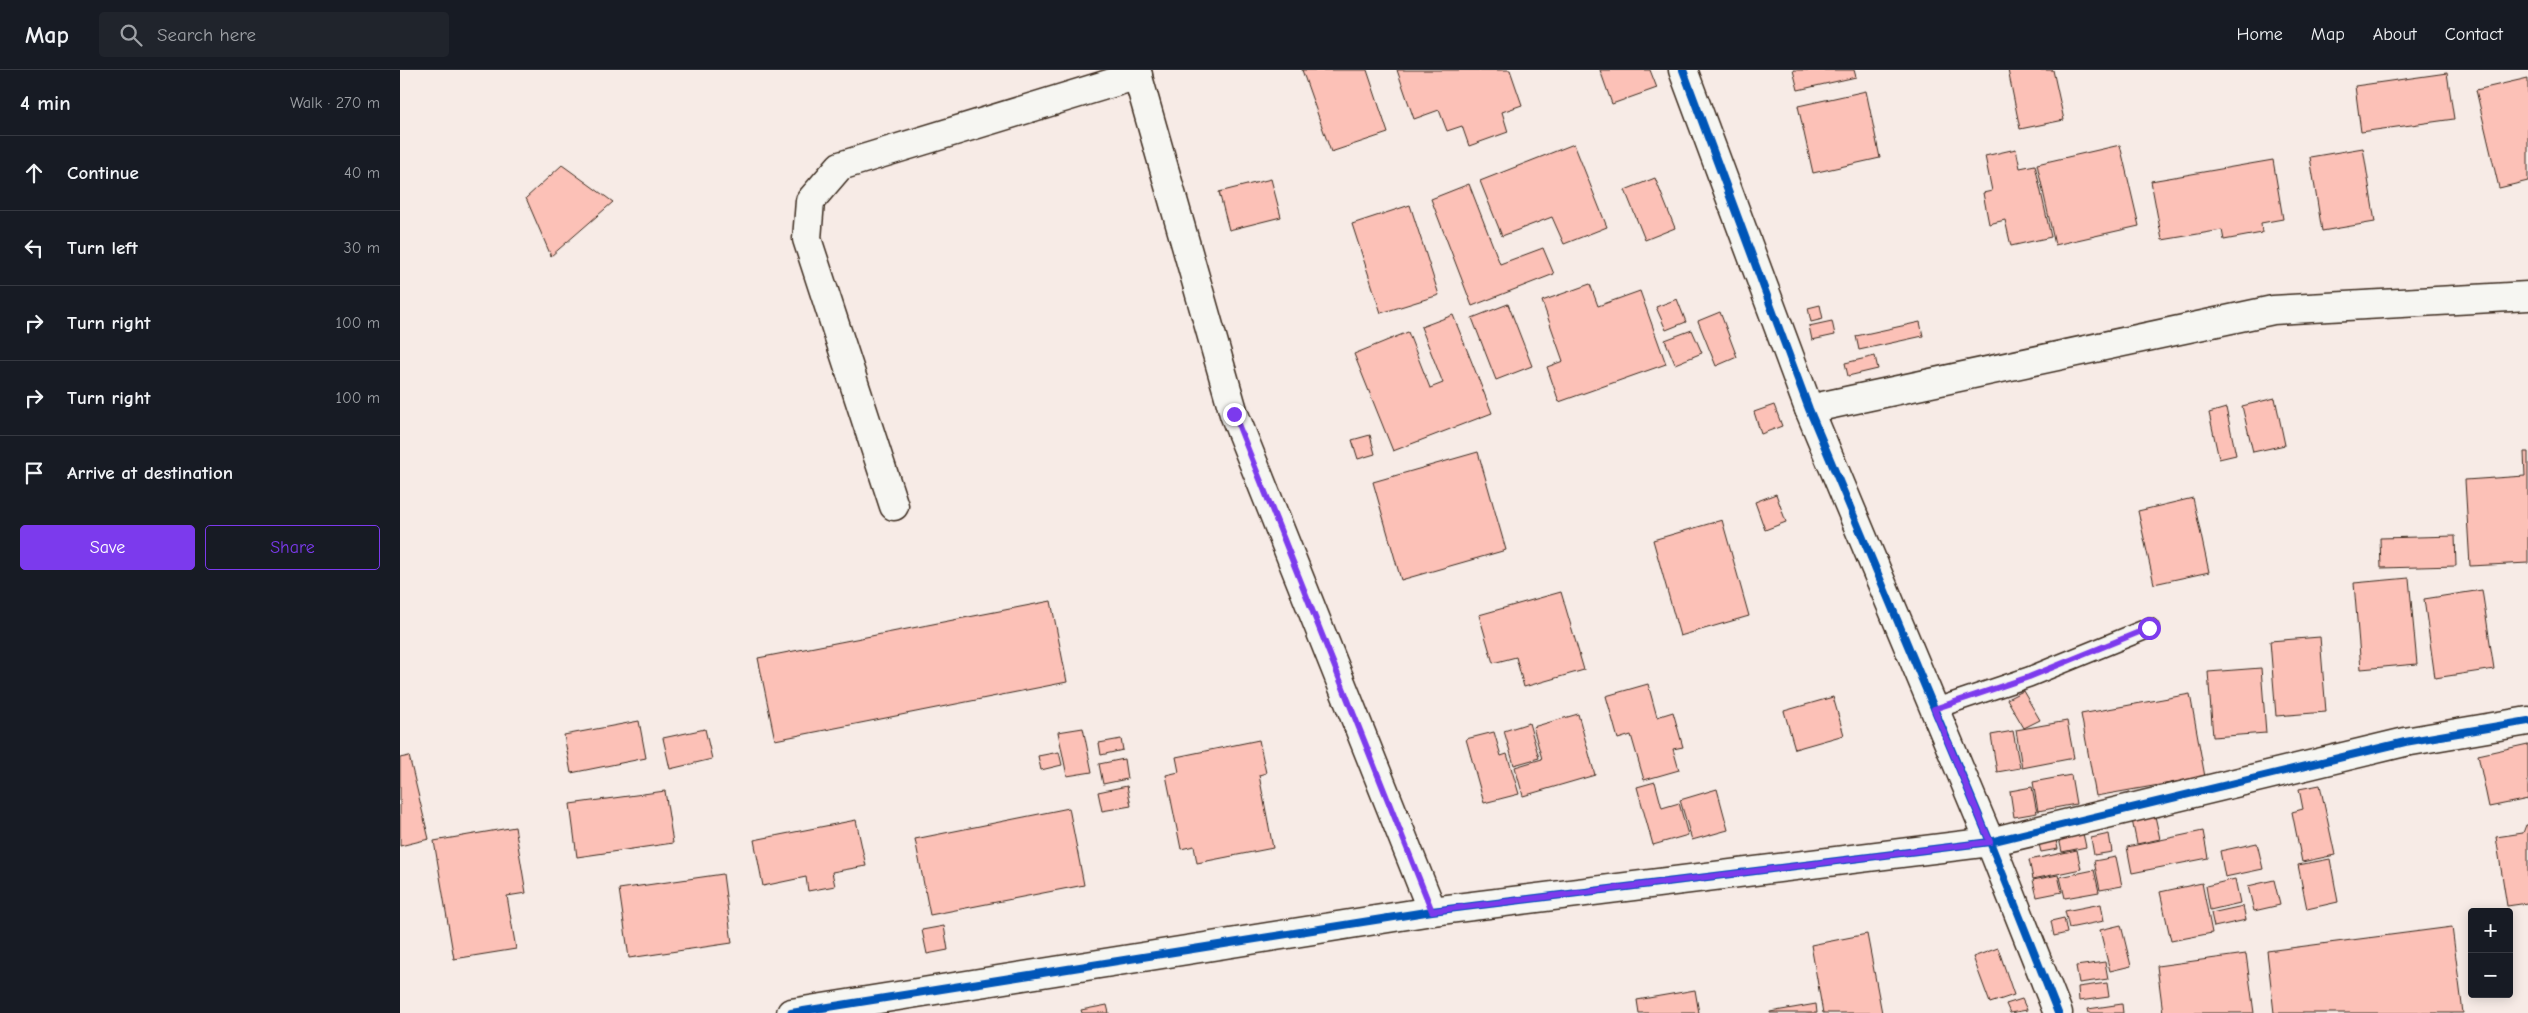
<!DOCTYPE html>
<html lang="en">
<head>
<meta charset="utf-8">
<style>
	body { margin:0; font-family:"Comic Neue",sans-serif; background:#20242c; color:#f1f3f6 }
	.controls { position:absolute; right:15px; bottom:15px; display:grid; overflow:hidden; border-radius:5px; box-shadow:0 2px 12px #0003 }
	.controls button { width:45px; height:45px; display:grid; place-items:center; padding:0; border:0; border-bottom:1px solid #363941; background:#171b24; color:#f1f3f6; font:25px sans-serif }
	.stop { position:absolute; width:15px; height:15px; margin:-11px; border:4px solid #7c3aed; border-radius:50%; background:#fff }
	.stop.end { background:#7c3aed; border-color:#fff; box-shadow:0 1px 5px #0008 }
	.list { margin:0; padding:0; list-style:none }
	h2 { display:flex; justify-content:space-between; align-items:center; height:65px; margin:0; padding:0 20px; font-size:21px }
	h2 small { font-size:16px; font-weight:400; color:#9ea1a6 }
	.list li { display:grid; grid-template-columns:32px 1fr auto; gap:15px; align-items:center; box-sizing:border-box; height:75px; padding:0 20px; border-top:1px solid #363941 }
	.list b { display:block; font-size:19px; white-space:nowrap }
	.list em { font-size:16px; font-style:normal; color:#9ea1a6 }
	.actions { display:flex; gap:10px; padding:15px 20px }
	.actions a { flex:1; padding:11px 0; border:1px solid #7c3aed; border-radius:5px; text-align:center; font-size:18px; color:#7c3aed }
	.actions .main { background:#7c3aed; color:#fff }
	.icon { flex:none; width:28px; height:28px; fill:none; stroke:currentColor; stroke-width:2; stroke-linecap:round; stroke-linejoin:round }
	.map { position:relative; flex:none; width:2128px; height:943px; overflow:hidden }
	header { display:flex; align-items:center; gap:30px; box-sizing:border-box; height:70px; padding:0 25px; background:#171b24; border-bottom:1px solid #363941 }
	header strong { font-size:24px }
	nav { display:flex; gap:28px; margin-inline-start:auto; font-size:18px }
	.search { width:350px; height:45px; background:#20242c; display:flex; align-items:center; gap:12px; box-sizing:border-box; padding:0 18px; border-radius:5px; color:#9ea1a6; font-size:19px }
	main { display:flex }
	aside { flex:1; background:#171b24 }
	.map>svg:first-child { display:block }
	.building { fill:#fcc1b7; stroke:#3b2a1e }
	.lines { fill:none; stroke-linecap:round; stroke-linejoin:round }
	.lane-casing { stroke:#3b2a1e; stroke-width:22 }
	.street-casing { stroke:#3b2a1e; stroke-width:31 }
	.lane { stroke:#f6f6f2; stroke-width:19 }
	.street { stroke:#f6f6f2; stroke-width:28 }
	.cycleway-casing { stroke:#f6f6f2; stroke-width:11 }
	.cycleway { stroke:#0057b8; stroke-width:8 }
	.route { stroke:#7c3aed; stroke-width:6 }
</style>
</head>
<body>
<header>
<strong>Map</strong>
<div class="search"><svg class="icon" aria-label="search" viewBox="0 0 24 24"><circle cx="10" cy="10" r="6"/><path d="M15 15l6 6"/></svg>Search here</div>
<nav><a>Home</a><a>Map</a><a>About</a><a>Contact</a></nav>
</header>
<main>
<aside>
<h2>4 min<small>Walk · 270 m</small></h2>
<ul class="list">
<li><svg class="icon" aria-label="ahead" viewBox="0 0 24 24"><path d="M12 20V5M6 11l6-6 6 6"/></svg><div><b>Continue</b></div><em>40 m</em></li>
<li><svg class="icon" aria-label="left" viewBox="0 0 24 24"><path d="M17 20v-9H6M10 6l-5 5 5 5"/></svg><div><b>Turn left</b></div><em>30 m</em></li>
<li><svg class="icon" aria-label="right" viewBox="0 0 24 24"><path d="M7 20v-9h11M14 6l5 5-5 5"/></svg><div><b>Turn right</b></div><em>100 m</em></li>
<li><svg class="icon" aria-label="right" viewBox="0 0 24 24"><path d="M7 20v-9h11M14 6l5 5-5 5"/></svg><div><b>Turn right</b></div><em>100 m</em></li>
<li><svg class="icon" aria-label="arrive" viewBox="0 0 24 24"><path d="M6 21V4h12l-3 4 3 4H6"/></svg><div><b>Arrive at destination</b></div></li>
</ul>
<div class="actions"><a class="main">Save</a><a>Share</a></div>
</aside>
<div class="map">
<svg width="2128" height="943" viewBox="0 0 2128 943">
	<rect width="100%" height="100%" fill="#f7ebe6"/>
	<filter id="ink" filterUnits="userSpaceOnUse"><feTurbulence type="fractalNoise" baseFrequency=".02" numOctaves="2"/><feDisplacementMap in="SourceGraphic" scale="10" xChannelSelector="R" yChannelSelector="G"/><feConvolveMatrix kernelMatrix="1 2 1 2 8 2 1 2 1" color-interpolation-filters="sRGB"/></filter>
	<g filter="url(#ink)">
		<g class="building">
			<polygon points="902,0 967,0 988,63 931,82"/>
			<polygon points="997,0 1110,0 1122,35 1102,42 1108,62 1069,76 1062,56 1047,61 1039,40 1014,49"/>
			<polygon points="1200,0 1250,0 1257,18 1212,34"/>
			<polygon points="1393,0 1454,0 1456,7 1398,20"/>
			<polygon points="1608,0 1653,0 1664,50 1620,59"/>
			<polygon points="2047,3 2054,49 1961,62 1955,16"/>
			<polygon points="2128,8 2128,111 2099,118 2076,20"/>
			<polygon points="1466,21 1480,88 1413,103 1398,36"/>
			<polygon points="1174,74 1207,157 1164,174 1152,147 1102,166 1080,111"/>
			<polygon points="1720,75 1739,156 1655,175 1637,94"/>
			<polygon points="1963,78 1975,152 1922,161 1910,87"/>
			<polygon points="1616,79 1620,98 1635,95 1651,167 1611,176 1605,150 1589,154 1583,123 1592,121 1585,86"/>
			<polygon points="1873,90 1883,149 1861,153 1862,163 1824,170 1822,160 1762,170 1751,111"/>
			<polygon points="162,95 213,132 151,186 126,128"/>
			<polygon points="1255,108 1275,158 1245,170 1225,120"/>
			<polygon points="871,109 881,147 829,160 819,122"/>
			<polygon points="1069,114 1100,194 1143,178 1154,204 1072,236 1031,129"/>
			<polygon points="1010,135 1039,225 981,243 952,154"/>
			<polygon points="1190,214 1198,236 1240,221 1266,294 1159,332 1147,297 1163,291 1142,231"/>
			<polygon points="1277,229 1286,252 1266,260 1256,237"/>
			<polygon points="1108,234 1132,296 1096,310 1072,248"/>
			<polygon points="1420,235 1423,249 1411,252 1408,238"/>
			<polygon points="1320,242 1337,287 1316,296 1298,251"/>
			<polygon points="1053,245 1092,343 993,381 954,284 1008,262 1030,318 1043,313 1021,257"/>
			<polygon points="1432,251 1435,265 1412,270 1409,256"/>
			<polygon points="1520,252 1523,266 1459,280 1456,266"/>
			<polygon points="1292,260 1302,283 1275,294 1265,270"/>
			<polygon points="1475,286 1478,299 1448,306 1445,293"/>
			<polygon points="1875,328 1885,375 1853,382 1842,336"/>
			<polygon points="1374,335 1382,356 1361,364 1354,342"/>
			<polygon points="1826,338 1836,385 1819,389 1809,343"/>
			<polygon points="970,365 975,384 958,389 952,370"/>
			<polygon points="1078,382 1106,480 1001,510 973,412"/>
			<polygon points="2124,382 2128,382 2128,493 2070,496 2065,410 2125,406"/>
			<polygon points="1376,424 1386,452 1365,460 1355,432"/>
			<polygon points="1793,428 1809,502 1754,514 1738,441"/>
			<polygon points="1322,450 1349,546 1280,566 1253,470"/>
			<polygon points="2055,466 2056,496 1981,498 1980,468"/>
			<polygon points="2009,508 2017,594 1961,599 1954,513"/>
			<polygon points="2082,520 2094,599 2035,608 2024,529"/>
			<polygon points="1161,522 1184,600 1124,617 1116,587 1093,593 1079,545"/>
			<polygon points="651,531 667,612 375,670 358,588"/>
			<polygon points="1920,567 1926,642 1876,646 1870,571"/>
			<polygon points="1861,598 1866,663 1813,667 1808,602"/>
			<polygon points="1248,614 1257,647 1273,642 1283,677 1273,679 1279,700 1244,710 1231,665 1218,669 1206,626"/>
			<polygon points="1623,621 1640,650 1624,658 1607,629"/>
			<polygon points="1790,624 1805,707 1696,726 1681,644"/>
			<polygon points="1433,627 1444,665 1395,679 1384,641"/>
			<polygon points="1178,644 1195,705 1123,726 1115,697 1142,689 1133,657"/>
			<polygon points="239,651 246,688 171,703 164,665"/>
			<polygon points="1667,651 1674,688 1622,698 1616,660"/>
			<polygon points="1129,653 1139,688 1114,695 1104,661"/>
			<polygon points="683,658 692,702 667,706 658,662"/>
			<polygon points="305,659 312,689 270,699 263,668"/>
			<polygon points="1613,661 1620,698 1597,702 1591,665"/>
			<polygon points="1094,662 1101,686 1107,684 1119,724 1084,733 1066,669"/>
			<polygon points="721,669 723,680 701,685 699,673"/>
			<polygon points="859,670 866,703 859,705 873,778 797,793 794,776 781,779 766,705 779,702 776,687"/>
			<polygon points="2128,674 2128,729 2089,737 2078,685"/>
			<polygon points="659,682 662,695 641,700 638,686"/>
			<polygon points="9,686 29,769 0,776 0,688"/>
			<polygon points="724,689 727,709 703,714 699,694"/>
			<polygon points="1671,705 1676,734 1638,741 1633,712"/>
			<polygon points="1255,712 1262,738 1279,733 1288,765 1253,775 1237,717"/>
			<polygon points="1920,715 1935,785 1902,792 1892,742 1903,739 1899,719"/>
			<polygon points="727,716 731,736 702,741 698,722"/>
			<polygon points="1632,717 1637,743 1614,747 1610,721"/>
			<polygon points="1317,719 1328,760 1292,770 1280,730"/>
			<polygon points="265,721 273,773 177,787 170,734"/>
			<polygon points="669,738 684,815 530,845 515,769"/>
			<polygon points="1755,746 1760,769 1737,774 1732,750"/>
			<polygon points="456,750 466,796 432,802 435,816 408,821 406,807 363,816 354,770"/>
			<polygon points="2126,755 2128,755 2128,833 2107,836 2096,767 2123,763"/>
			<polygon points="115,757 126,823 107,826 116,879 54,889 34,771"/>
			<polygon points="1682,759 1686,777 1662,782 1658,764"/>
			<polygon points="1803,761 1808,788 1732,803 1727,777"/>
			<polygon points="1709,764 1712,782 1694,785 1691,768"/>
			<polygon points="1655,766 1658,779 1641,782 1638,770"/>
			<polygon points="1857,773 1863,799 1825,807 1820,781"/>
			<polygon points="1677,780 1681,799 1633,809 1629,790"/>
			<polygon points="1716,787 1722,816 1700,820 1694,791"/>
			<polygon points="1930,789 1938,832 1907,839 1898,795"/>
			<polygon points="1694,800 1699,822 1665,828 1660,807"/>
			<polygon points="323,804 332,873 229,888 219,819"/>
			<polygon points="1658,805 1662,822 1637,827 1633,810"/>
			<polygon points="1835,809 1840,833 1810,840 1806,816"/>
			<polygon points="1874,810 1880,835 1854,841 1848,816"/>
			<polygon points="1802,813 1812,863 1771,871 1760,822"/>
			<polygon points="1701,834 1704,851 1669,858 1665,841"/>
			<polygon points="1843,836 1846,850 1814,857 1811,843"/>
			<polygon points="1664,848 1667,863 1654,866 1651,851"/>
			<polygon points="1721,855 1731,896 1710,901 1700,860"/>
			<polygon points="544,856 548,880 527,884 522,860"/>
			<polygon points="2052,857 2063,943 1874,943 1867,881"/>
			<polygon points="1467,864 1482,943 1423,943 1411,875"/>
			<polygon points="1598,878 1614,925 1590,933 1573,887"/>
			<polygon points="1846,884 1854,943 1763,943 1757,896"/>
			<polygon points="1705,892 1708,909 1679,913 1676,896"/>
			<polygon points="1707,913 1709,927 1679,931 1678,917"/>
			<polygon points="1295,920 1299,943 1239,943 1237,930"/>
			<polygon points="1622,929 1627,940 1610,943 1606,934"/>
			<polygon points="1416,934 1417,943 1370,943 1370,942"/>
			<polygon points="1722,934 1723,943 1689,943 1688,939"/>
			<polygon points="707,935 709,943 682,943 681,940"/>
		</g>
		<g class="lines">
			<g class="lane-casing">
				<polyline id="lane" points="1534,639 1629,607 1749,558"/>
			</g>
			<g class="street-casing">
				<g id="street">
					<polyline points="736,0 834,344 1032,841"/>
					<polyline points="1283,0 1409,339 1590,772 1658,943"/>
					<polyline points="1409,339 1873,240 2128,226"/>
					<polyline points="494,436 407,169 410,131 440,96 738,5"/>
					<polyline points="391,943 1032,841 1590,772 2005,672 2128,651"/>
				</g>
			</g>
			<use href="#lane" class="lane"/>
			<use href="#street" class="street"/>
			<g class="cycleway-casing">
				<g id="cycleway">
					<polyline points="1283,0 1409,339 1590,772 1658,943"/>
					<polyline points="391,943 1032,841 1590,772 2005,672 2128,651"/>
				</g>
			</g>
			<use href="#cycleway" class="cycleway"/>
		</g>
	</g>
	<g class="lines" filter="url(#ink)">
		<polyline class="route" points="834,344 1032,841 1590,772 1534,639 1629,607 1749,558"/>
	</g>
</svg>
<div class="controls">
<button>+</button>
<button>−</button>
</div>
<div class="stop" style="left:1749px;top:558px"></div>
<div class="stop end" style="left:834px;top:344px"></div>
</div>
</main>
</body>
</html>
